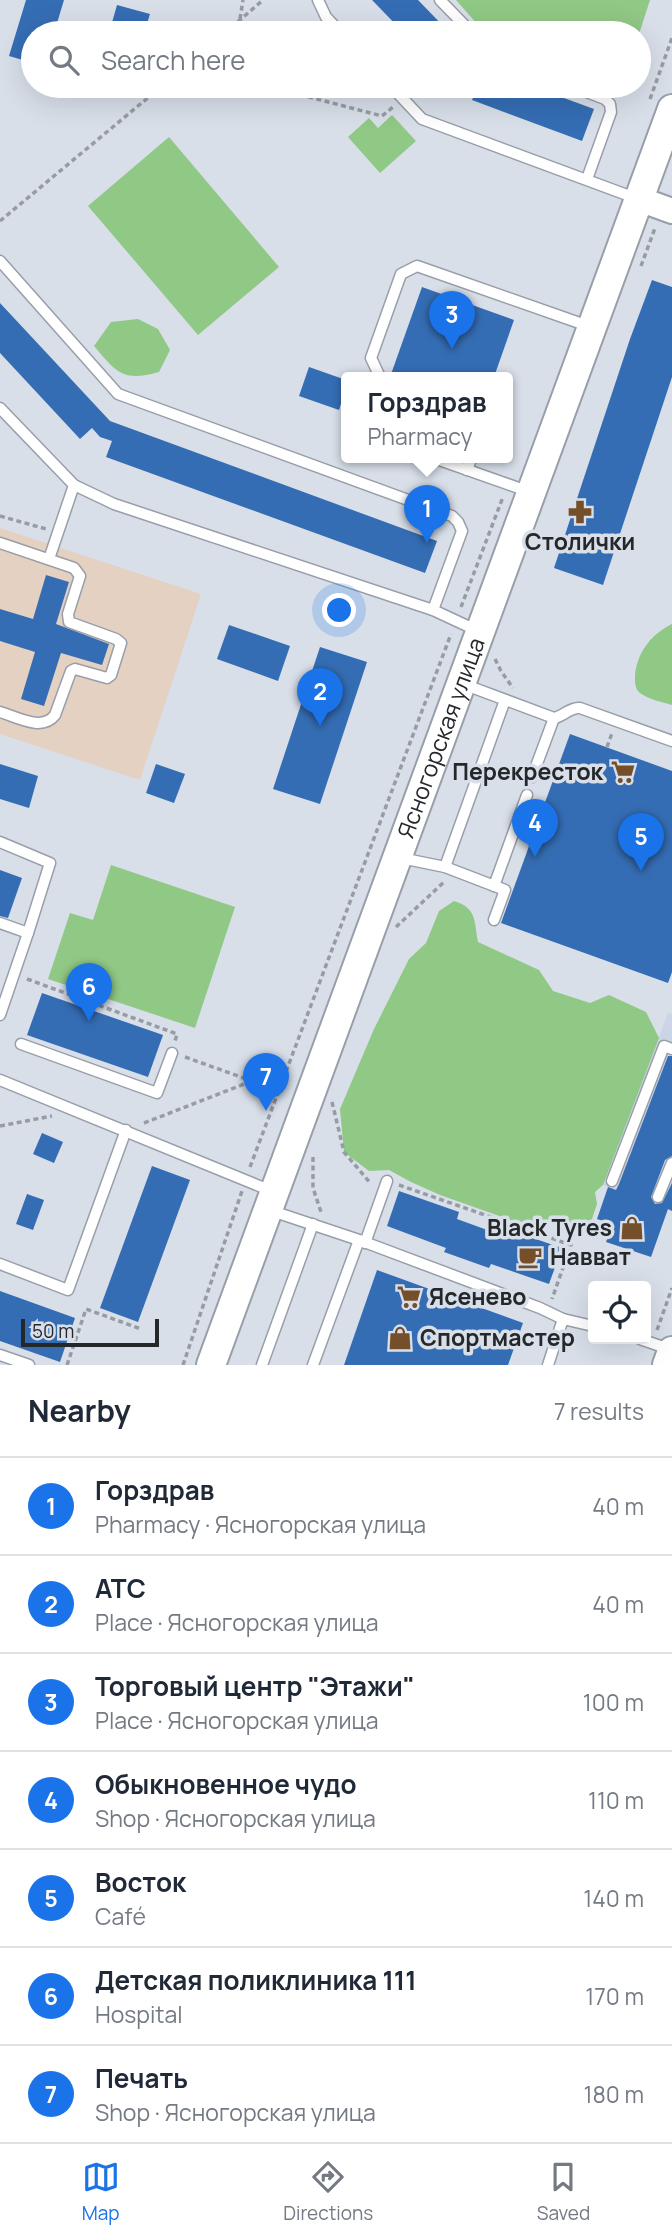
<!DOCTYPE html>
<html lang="en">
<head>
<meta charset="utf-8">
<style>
	body { margin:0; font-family:Manrope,sans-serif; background:#f6f6f7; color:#1f2937 }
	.controls { position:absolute; right:21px; bottom:21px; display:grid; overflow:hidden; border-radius:7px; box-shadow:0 7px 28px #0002 }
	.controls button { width:63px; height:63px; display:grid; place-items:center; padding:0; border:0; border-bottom:2px solid #e0e1e3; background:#fff; color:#1f2937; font:35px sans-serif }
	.scale { position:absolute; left:21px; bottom:18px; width:138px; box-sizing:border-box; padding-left:7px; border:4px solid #25282b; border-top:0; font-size:19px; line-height:24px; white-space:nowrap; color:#25282b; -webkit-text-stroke:5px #d8dfe9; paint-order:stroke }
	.you { position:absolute; left:340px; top:611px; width:24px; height:24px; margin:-18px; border:5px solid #fff; border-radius:50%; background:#1a73e8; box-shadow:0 0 0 10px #1a73e833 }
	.badge { display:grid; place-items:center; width:46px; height:46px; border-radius:50%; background:#1a73e8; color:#fff; font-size:23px; font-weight:700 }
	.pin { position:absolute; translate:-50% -58px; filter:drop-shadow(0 2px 4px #0008) }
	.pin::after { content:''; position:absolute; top:37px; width:24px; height:21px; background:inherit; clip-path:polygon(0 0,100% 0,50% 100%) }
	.popup { position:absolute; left:341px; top:372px; width:172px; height:91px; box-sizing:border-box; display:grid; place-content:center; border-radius:7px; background:#fff; filter:drop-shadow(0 2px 5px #0005); font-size:23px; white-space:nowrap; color:#747a83 }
	.popup b { font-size:26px; color:#1f2937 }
	.popup::after { content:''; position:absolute; left:50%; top:100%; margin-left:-14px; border:14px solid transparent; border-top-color:#fff }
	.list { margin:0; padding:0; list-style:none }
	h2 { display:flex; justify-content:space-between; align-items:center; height:91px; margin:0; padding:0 28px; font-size:30px }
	h2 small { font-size:23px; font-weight:400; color:#747a83 }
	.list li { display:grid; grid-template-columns:46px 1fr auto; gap:21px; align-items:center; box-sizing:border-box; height:98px; padding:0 28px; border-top:2px solid #e0e1e3 }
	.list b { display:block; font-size:26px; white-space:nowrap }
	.list p { margin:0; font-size:23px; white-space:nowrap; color:#747a83 }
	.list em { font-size:23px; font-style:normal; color:#747a83 }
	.icon { flex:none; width:38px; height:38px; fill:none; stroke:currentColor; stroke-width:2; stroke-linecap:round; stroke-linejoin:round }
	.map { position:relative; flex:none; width:672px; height:1365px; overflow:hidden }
	.search { position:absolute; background:#fff; box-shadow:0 7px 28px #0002; left:21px; right:21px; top:21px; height:77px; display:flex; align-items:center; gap:18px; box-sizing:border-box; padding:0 24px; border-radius:38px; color:#747a83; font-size:26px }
	.sheet { height:777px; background:#fff }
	nav { display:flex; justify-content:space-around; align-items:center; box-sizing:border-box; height:98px; border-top:2px solid #e0e1e3; background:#fff; font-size:19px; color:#747a83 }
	nav a { display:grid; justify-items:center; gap:4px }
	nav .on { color:#1a73e8 }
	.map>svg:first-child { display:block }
	.built { fill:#cad5e5 }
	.education { fill:#e4d1c1 }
	.green { fill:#90c885 }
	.building { fill:#356db4 }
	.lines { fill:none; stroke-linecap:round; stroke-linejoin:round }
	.service-casing { stroke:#989fa9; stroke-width:13 }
	.tertiary-casing { stroke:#989fa9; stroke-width:28 }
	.secondary-casing { stroke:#989fa9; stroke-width:32 }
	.path { stroke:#979ca4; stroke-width:3.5; stroke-dasharray:5 3.5; stroke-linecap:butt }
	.service { stroke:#fff; stroke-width:10 }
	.tertiary { stroke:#fff; stroke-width:24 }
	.secondary { stroke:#fff; stroke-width:28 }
	.labels { text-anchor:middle; stroke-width:7; stroke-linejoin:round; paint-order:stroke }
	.poi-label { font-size:23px; font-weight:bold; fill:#25282b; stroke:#d8dfe9; text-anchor:start }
	.street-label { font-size:23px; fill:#25282b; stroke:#d8dfe9 }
</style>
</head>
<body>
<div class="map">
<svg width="672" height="1365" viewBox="0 0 672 1365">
	<rect width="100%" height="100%" fill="#d8dfe9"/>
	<polygon class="built" points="668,1013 672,1014 672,1211 603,1185"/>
	<polygon class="education" points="0,528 201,594 140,780 0,734"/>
	<g class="green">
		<polygon points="456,0 650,0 639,34 485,33"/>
		<polygon points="392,115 416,141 380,173 348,137 369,118 378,128"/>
		<polygon points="169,137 279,267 198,335 88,206"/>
		<path d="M138,319L158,329L170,350L159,372C123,382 117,373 94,346L111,322Z"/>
		<path d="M672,624V705C662,702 648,699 640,693C635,689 635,683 635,677C636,654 651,634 672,624Z"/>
		<polygon points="111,865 235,907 195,1028 48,979 70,913 93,920"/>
		<path d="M454,901C477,908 474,921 478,942L539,970L553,991L590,1003L609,995L646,1012L659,1038L603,1185L595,1192L597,1204L591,1222L575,1228L555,1220L522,1224L440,1195L411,1182L389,1170L369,1171L344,1152L340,1109L374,1029L409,959L426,943L439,911Z"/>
	</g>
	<g class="building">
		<polygon points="26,0 64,0 54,33 33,33 33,63 9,56"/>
		<polygon points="372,0 418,0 450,33 404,33"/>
		<polygon points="117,5 150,14 144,33 109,33"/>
		<polygon points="478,86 531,86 594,109 582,141 472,100"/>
		<polygon points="652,280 672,287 672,377 603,585 554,568 630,339"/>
		<polygon points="422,287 514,320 494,377 390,377"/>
		<polygon points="0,303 110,421 437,541 425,573 106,457 112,441 100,437 92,428 80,439 0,353"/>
		<polygon points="309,367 346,380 346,388 339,410 299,396"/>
		<polygon points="46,575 69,582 56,624 109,644 102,665 61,653 44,706 21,699 35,652 0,641 0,609 33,619"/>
		<polygon points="229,625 290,646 278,681 217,659"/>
		<polygon points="320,647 367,662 320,804 273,789"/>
		<polygon points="570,734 672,771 672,972 668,983 501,923"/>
		<polygon points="0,764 38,776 29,808 0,799"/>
		<polygon points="156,764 185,774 174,803 146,793"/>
		<polygon points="0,870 22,878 8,918 0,916"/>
		<polygon points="42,993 163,1035 148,1077 27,1035"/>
		<polygon points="668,1056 672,1056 672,1156 665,1160 651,1197 655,1204 662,1203 672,1183 672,1211 668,1209 651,1257 606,1242 608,1236 601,1234 606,1222 597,1219 608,1187 616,1190 619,1184"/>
		<polygon points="42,1133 63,1142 54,1163 33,1154"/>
		<polygon points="152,1166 190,1180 138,1322 100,1308"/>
		<polygon points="399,1191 459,1212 457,1219 501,1235 504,1228 562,1248 549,1284 491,1264 489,1268 444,1252 446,1248 387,1226"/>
		<polygon points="27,1194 44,1200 33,1230 16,1224"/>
		<polygon points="377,1270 523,1323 508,1365 344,1365"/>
		<polygon points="0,1291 75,1318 60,1362 0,1341"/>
	</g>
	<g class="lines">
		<g class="service-casing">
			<g id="service">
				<polyline points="318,0 326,17 341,33"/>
				<polyline points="440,0 472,33"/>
				<polyline points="391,86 422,119 638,199"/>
				<polyline points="571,86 605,99 610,104 611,112 587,179"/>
				<polyline points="0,261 118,394 452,516 458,522 462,531 433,610"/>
				<polyline points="380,377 371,358 401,274 417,266 591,327"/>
				<polyline points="0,408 74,485 114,504 433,610 476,630"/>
				<polyline points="431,457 530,492"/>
				<polyline points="467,470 472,457"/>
				<path d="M0,543L74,568L80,576L68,614L69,622L116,639L121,643L111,675L107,678L75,669L71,671L55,715C42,732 17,717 0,712"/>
				<polyline points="49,559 74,485"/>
				<path d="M463,684L554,718C564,716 570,707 580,708L672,741"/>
				<polyline points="532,777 554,718"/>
				<polyline points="0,842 50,863 28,933"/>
				<polyline points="401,858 445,867 505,890 494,920"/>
				<polyline points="445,867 505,700"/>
				<polyline points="494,886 527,795"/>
				<polyline points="0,923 28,933 0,1015"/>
				<polyline points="21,1044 157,1093 172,1053"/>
				<polyline points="0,1080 274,1192"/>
				<polyline points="612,1181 664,1046 672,1049"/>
				<polyline points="658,1197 672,1163"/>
				<polyline points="272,1211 359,1240 540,1308 563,1319"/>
				<polyline points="365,1243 387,1181"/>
				<polyline points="0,1264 68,1290 126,1130"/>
				<polyline points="640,1339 669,1349"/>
				<polyline points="0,1355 29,1365"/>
				<polyline points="262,1365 313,1224"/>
				<polyline points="313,1365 359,1240"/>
				<polyline points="548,1365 563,1319 593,1326"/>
			</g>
		</g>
		<g class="tertiary-casing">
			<polyline id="tertiary" points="639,199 672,211"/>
		</g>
		<g class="secondary-casing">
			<g id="secondary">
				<path id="s1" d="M211,1365L672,109"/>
				<polyline points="667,1365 672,1351"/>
			</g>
		</g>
		<g class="path">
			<polyline points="240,19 243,0"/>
			<polyline points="225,33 263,0"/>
			<polyline points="267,86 382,116 393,107"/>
			<polyline points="650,99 672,38"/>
			<polyline points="0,221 162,86"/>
			<polyline points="641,266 655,228"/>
			<polyline points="0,516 46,529"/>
			<polyline points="461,607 503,497"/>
			<polyline points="495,659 501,671 513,688"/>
			<polyline points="607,747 612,733"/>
			<polyline points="396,927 444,882"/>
			<polyline points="27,979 177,1034 175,1041"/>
			<polyline points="185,1057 252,1081"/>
			<polyline points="332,1102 344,1152 371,1184"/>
			<polyline points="144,1123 252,1081 279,1090"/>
			<polyline points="0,1126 52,1116"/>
			<polyline points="313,1157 313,1188 322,1215"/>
			<polyline points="250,1167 451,634"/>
			<polyline points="399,1185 571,1245 552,1299"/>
			<polyline points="657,1330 672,1288"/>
			<polyline points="67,1365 86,1309 141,1329"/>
			<polyline points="183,1365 242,1191"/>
		</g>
		<use href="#service" class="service"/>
		<use href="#tertiary" class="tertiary"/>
		<use href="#secondary" class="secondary"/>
	</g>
	<defs>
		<g id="pharmacy-bare" transform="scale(1.89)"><path d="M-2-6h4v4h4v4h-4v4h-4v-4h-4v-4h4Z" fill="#744f2a" stroke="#d8dfe9" stroke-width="2.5" paint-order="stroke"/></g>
		<g id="supermarket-bare" transform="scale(1.89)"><path d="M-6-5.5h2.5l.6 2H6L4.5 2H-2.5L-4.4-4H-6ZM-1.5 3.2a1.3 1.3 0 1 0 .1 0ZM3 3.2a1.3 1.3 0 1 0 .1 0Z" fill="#744f2a" stroke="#d8dfe9" stroke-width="2.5" paint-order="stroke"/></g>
		<g id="shop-bare" transform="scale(1.89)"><path d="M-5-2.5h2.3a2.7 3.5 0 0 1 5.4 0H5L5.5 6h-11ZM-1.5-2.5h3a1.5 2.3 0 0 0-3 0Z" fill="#744f2a" stroke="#d8dfe9" stroke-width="2.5" paint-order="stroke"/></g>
		<g id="cafe-bare" transform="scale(1.89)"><path d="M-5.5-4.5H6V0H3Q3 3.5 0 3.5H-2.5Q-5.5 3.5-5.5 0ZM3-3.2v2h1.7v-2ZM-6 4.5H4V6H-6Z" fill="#744f2a" stroke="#d8dfe9" stroke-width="2.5" paint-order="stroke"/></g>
	</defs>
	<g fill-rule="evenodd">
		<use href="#pharmacy-bare" x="580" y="512"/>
		<use href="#supermarket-bare" x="623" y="772"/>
		<use href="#shop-bare" x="632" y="1228"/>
		<use href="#cafe-bare" x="530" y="1257"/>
		<use href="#supermarket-bare" x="409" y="1297"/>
		<use href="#shop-bare" x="400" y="1338"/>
	</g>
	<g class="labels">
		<g class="poi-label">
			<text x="580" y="550" text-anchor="middle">Столички</text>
			<text x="603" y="780" text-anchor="end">Перекресток</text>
			<text x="612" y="1236" text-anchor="end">Black Tyres</text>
			<text x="550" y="1265">Навват</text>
			<text x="429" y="1305">Ясенево</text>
			<text x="420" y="1346">Спортмастер</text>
		</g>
		<g class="street-label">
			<text dy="8" stroke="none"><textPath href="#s1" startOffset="668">Ясногорская улица</textPath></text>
		</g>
	</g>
</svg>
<div class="controls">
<button><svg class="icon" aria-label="locate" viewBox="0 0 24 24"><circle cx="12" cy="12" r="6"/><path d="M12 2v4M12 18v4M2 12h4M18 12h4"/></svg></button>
</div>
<div class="scale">50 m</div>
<div class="you"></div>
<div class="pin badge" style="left:427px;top:543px">1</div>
<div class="popup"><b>Горздрав</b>Pharmacy</div>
<div class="pin badge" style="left:320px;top:726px">2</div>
<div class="pin badge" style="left:452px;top:349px">3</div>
<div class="pin badge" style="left:535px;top:857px">4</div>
<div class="pin badge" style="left:641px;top:871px">5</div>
<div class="pin badge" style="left:89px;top:1021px">6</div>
<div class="pin badge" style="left:266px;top:1111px">7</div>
<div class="search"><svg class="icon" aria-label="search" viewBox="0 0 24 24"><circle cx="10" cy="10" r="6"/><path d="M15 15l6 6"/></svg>Search here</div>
</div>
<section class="sheet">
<h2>Nearby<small>7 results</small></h2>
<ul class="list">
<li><span class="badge">1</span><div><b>Горздрав</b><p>Pharmacy · Ясногорская улица</p></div><em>40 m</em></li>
<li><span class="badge">2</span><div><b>АТС</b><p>Place · Ясногорская улица</p></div><em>40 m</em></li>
<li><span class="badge">3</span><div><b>Торговый центр &quot;Этажи&quot;</b><p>Place · Ясногорская улица</p></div><em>100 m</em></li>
<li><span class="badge">4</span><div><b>Обыкновенное чудо</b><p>Shop · Ясногорская улица</p></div><em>110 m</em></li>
<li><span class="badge">5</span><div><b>Восток</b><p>Café</p></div><em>140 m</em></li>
<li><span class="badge">6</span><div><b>Детская поликлиника 111</b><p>Hospital</p></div><em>170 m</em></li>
<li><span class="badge">7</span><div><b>Печать</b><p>Shop · Ясногорская улица</p></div><em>180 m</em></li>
</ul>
</section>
<nav>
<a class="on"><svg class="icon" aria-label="map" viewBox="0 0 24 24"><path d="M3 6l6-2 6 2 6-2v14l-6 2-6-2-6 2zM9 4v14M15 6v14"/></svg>Map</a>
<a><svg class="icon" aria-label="directions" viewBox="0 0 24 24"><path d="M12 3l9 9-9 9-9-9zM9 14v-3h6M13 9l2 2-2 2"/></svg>Directions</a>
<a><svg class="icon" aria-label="saved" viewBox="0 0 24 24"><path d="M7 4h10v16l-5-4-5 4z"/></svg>Saved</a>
</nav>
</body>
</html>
